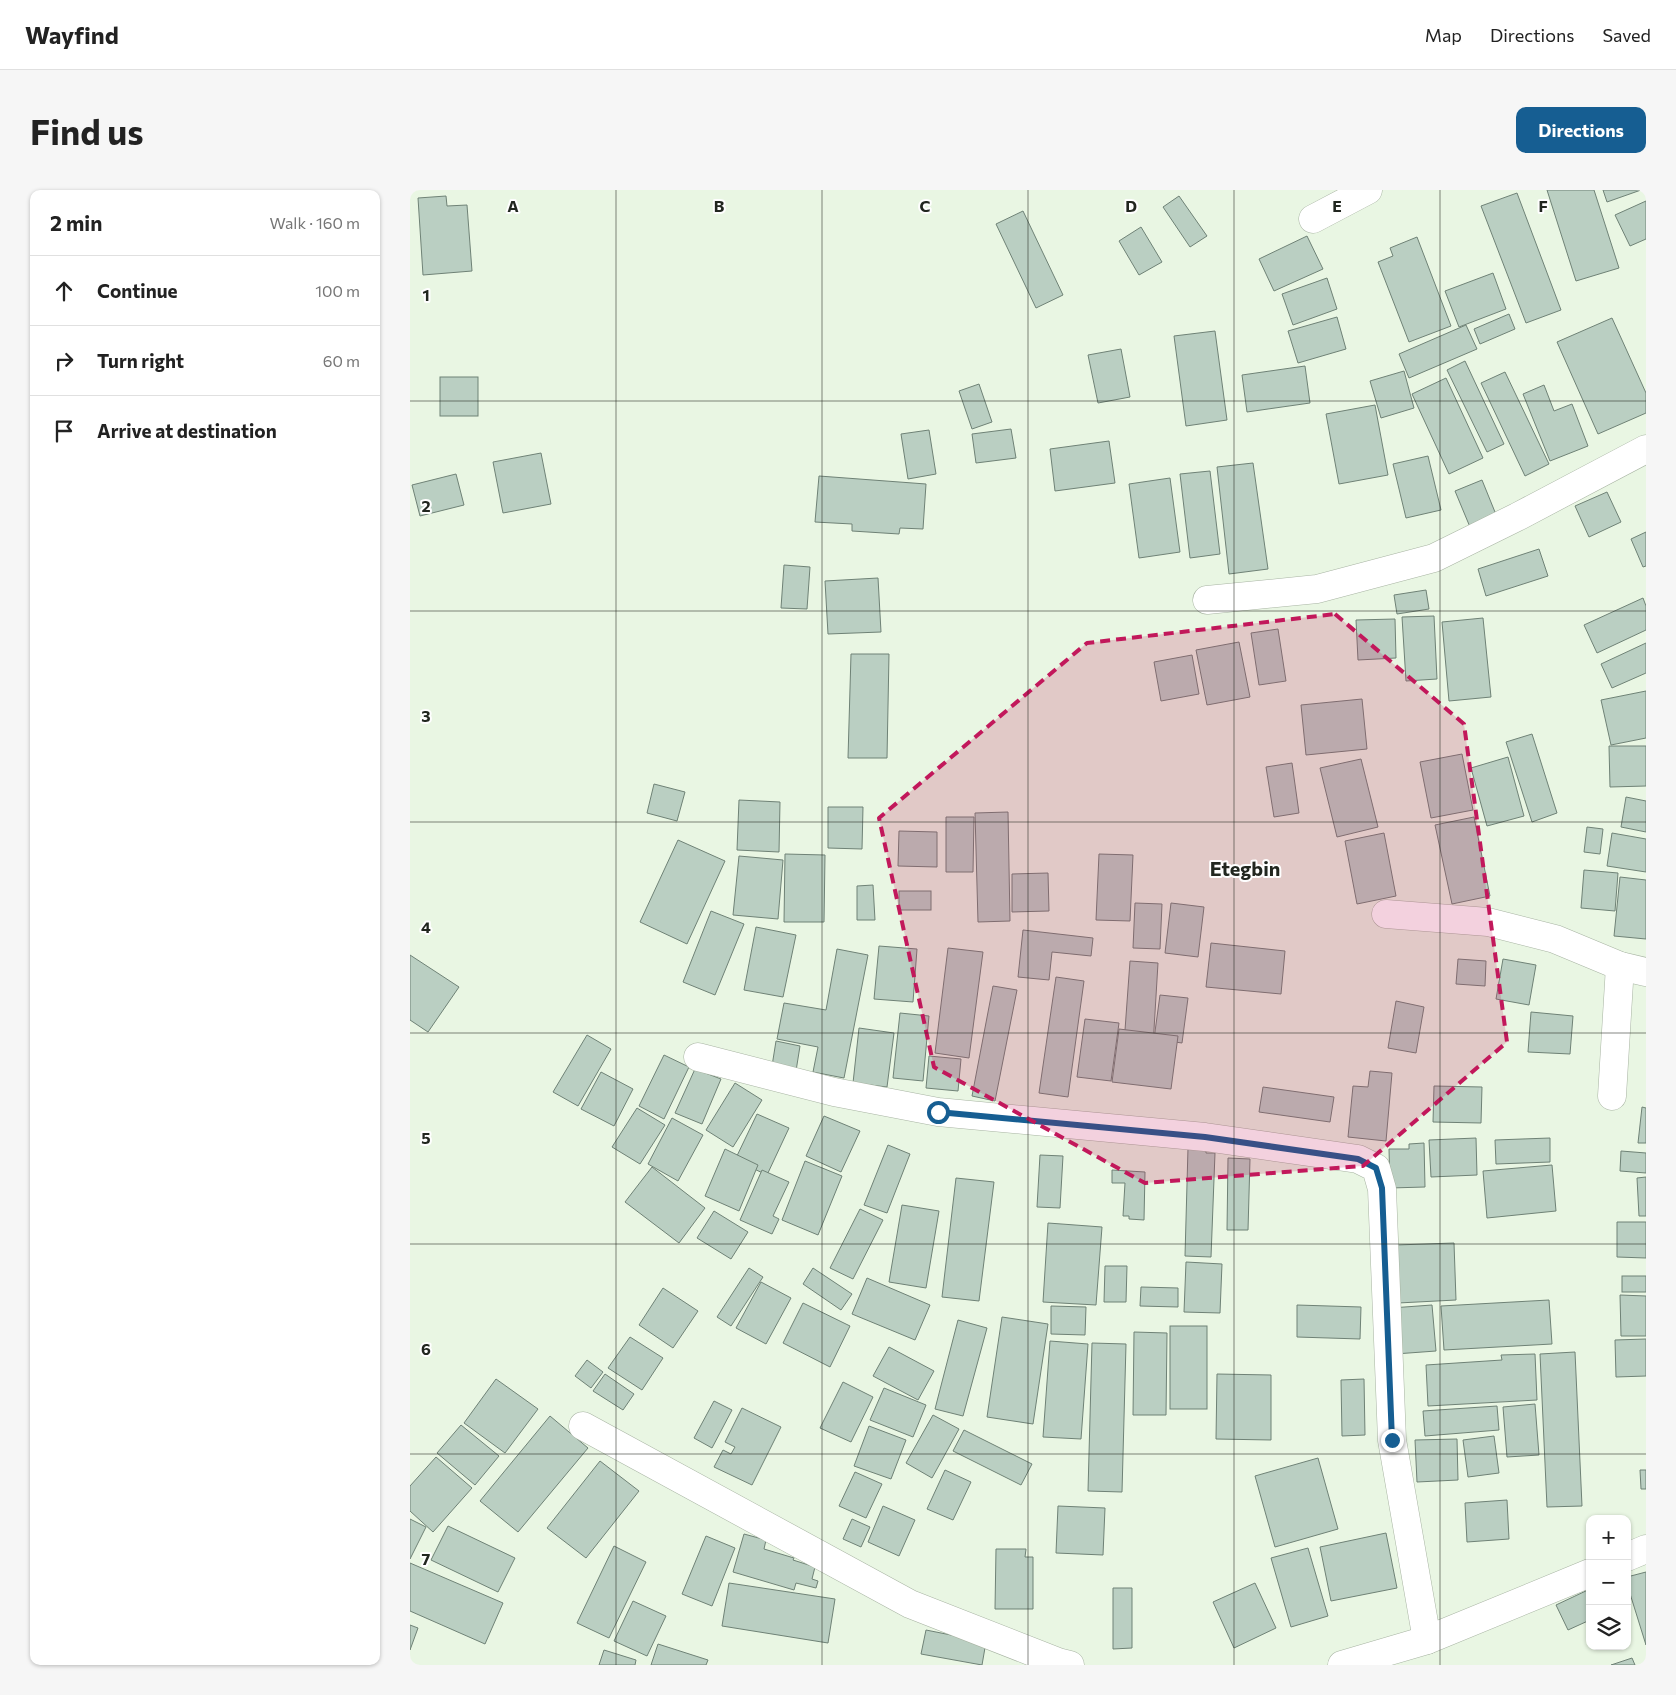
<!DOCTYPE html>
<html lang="en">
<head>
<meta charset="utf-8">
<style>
	body { margin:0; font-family:Commissioner,sans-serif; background:#f6f6f6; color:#222 }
	.controls { position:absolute; right:15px; bottom:15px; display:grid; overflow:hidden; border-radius:10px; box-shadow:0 1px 4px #0004 }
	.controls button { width:45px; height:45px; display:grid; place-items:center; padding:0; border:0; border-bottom:1px solid #e0e0e0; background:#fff; color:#222; font:25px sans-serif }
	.stop { position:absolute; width:15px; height:15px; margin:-11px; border:4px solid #165e92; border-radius:50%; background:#fff }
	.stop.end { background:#165e92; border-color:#fff; box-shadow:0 1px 5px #0008 }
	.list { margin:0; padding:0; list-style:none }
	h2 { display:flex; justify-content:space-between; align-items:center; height:65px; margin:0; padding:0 20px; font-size:21px }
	h2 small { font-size:16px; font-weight:400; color:#767676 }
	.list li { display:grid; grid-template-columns:32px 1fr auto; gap:15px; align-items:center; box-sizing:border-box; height:70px; padding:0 20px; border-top:1px solid #e0e0e0 }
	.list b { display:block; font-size:19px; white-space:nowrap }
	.list em { font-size:16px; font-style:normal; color:#767676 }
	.icon { flex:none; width:28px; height:28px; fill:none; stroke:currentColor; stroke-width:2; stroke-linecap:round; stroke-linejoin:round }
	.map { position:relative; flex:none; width:1236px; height:1475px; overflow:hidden; border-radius:10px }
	header { display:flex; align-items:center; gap:30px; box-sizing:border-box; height:70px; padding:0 25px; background:#fff; border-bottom:1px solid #e0e0e0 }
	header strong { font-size:24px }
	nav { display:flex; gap:28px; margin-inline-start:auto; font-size:18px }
	.intro { display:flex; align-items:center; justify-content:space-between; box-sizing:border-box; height:120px; padding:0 30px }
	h1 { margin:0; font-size:35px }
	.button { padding:12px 22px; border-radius:10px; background:#165e92; color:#fff; font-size:18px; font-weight:700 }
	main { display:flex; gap:30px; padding:0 30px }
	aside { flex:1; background:#fff; border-radius:10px; box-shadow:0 1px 4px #0004 }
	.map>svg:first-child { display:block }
	.building { fill:#bacfc2; stroke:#6f8276 }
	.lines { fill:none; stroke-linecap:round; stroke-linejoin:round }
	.minor-casing { stroke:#a8b4a3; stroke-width:29 }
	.minor { stroke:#fff; stroke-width:28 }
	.route { stroke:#165e92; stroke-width:6 }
	.marked { fill:#c2185b; fill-opacity:0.2; stroke:#c2185b; stroke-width:4; stroke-dasharray:10 6; stroke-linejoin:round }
	.grid { fill:none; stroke:#21261f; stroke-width:1; stroke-opacity:0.55 }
	.labels { text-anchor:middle; stroke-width:4; stroke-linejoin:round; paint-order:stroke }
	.neighbourhood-label { font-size:20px; font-weight:bold; fill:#21261f; stroke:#fefefe }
	.grid-label { font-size:16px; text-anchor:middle; font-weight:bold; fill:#21261f; stroke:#fefefe; stroke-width:4; stroke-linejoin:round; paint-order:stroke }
</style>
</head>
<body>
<header>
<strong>Wayfind</strong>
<nav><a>Map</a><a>Directions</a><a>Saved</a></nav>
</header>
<div class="intro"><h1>Find us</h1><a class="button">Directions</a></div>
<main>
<aside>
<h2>2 min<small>Walk · 160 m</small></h2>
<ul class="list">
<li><svg class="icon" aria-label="ahead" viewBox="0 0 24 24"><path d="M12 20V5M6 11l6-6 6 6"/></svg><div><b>Continue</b></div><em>100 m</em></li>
<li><svg class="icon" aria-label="right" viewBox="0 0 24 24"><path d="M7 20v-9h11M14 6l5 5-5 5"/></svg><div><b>Turn right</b></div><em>60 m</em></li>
<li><svg class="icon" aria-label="arrive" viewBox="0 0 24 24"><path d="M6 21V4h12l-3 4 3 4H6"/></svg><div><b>Arrive at destination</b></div></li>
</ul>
</aside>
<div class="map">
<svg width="1236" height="1475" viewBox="0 0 1236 1475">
	<rect width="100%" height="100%" fill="#e9f6e3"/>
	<g class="building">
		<polygon points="1137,0 1184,0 1209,78 1166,91"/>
		<polygon points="1193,0 1231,0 1197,12"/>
		<polygon points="1107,3 1151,120 1116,133 1071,16"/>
		<polygon points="36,6 37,16 57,15 62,81 13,85 8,8"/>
		<polygon points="769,6 797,46 780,57 753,17"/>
		<polygon points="1236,11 1236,49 1220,56 1205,25"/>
		<polygon points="613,21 653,105 626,118 586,34"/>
		<polygon points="731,37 752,72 729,85 709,51"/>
		<polygon points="897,46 913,79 864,101 849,69"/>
		<polygon points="1007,47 1041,136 999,152 968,72 983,66 980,58"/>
		<polygon points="1083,83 1096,119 1049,137 1035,101"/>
		<polygon points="917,88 927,119 883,135 872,104"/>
		<polygon points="1099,124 1105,139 1070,154 1064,139"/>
		<polygon points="927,127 936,159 888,173 878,141"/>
		<polygon points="1202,128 1236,203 1236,223 1188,244 1147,152"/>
		<polygon points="1056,135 1067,159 999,188 989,164"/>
		<polygon points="805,141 817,230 776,236 764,146"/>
		<polygon points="711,159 720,207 688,213 678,165"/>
		<polygon points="1055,171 1094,254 1077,262 1037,180"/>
		<polygon points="895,176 900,213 837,222 832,185"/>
		<polygon points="994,181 1004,218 971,228 960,191"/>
		<polygon points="1095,182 1139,274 1115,286 1071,193"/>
		<rect x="30" y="187" width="38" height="39"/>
		<polygon points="1036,188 1073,268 1039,284 1002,204"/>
		<polygon points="569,194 582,232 562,239 549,201"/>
		<polygon points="1134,195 1144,221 1162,214 1178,256 1140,271 1113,204"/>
		<polygon points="965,215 978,285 929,294 916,224"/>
		<polygon points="601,239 606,268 566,273 562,244"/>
		<polygon points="519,240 526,284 498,289 491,244"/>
		<polygon points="699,251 705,293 645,301 640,259"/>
		<polygon points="131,263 141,314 93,323 83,272"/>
		<polygon points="1018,266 1031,320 996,328 983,274"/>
		<polygon points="843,273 858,379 819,384 807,277"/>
		<polygon points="800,281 810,364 780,368 770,284"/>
		<polygon points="46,284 54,315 10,326 2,295"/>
		<polygon points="409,286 516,294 513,339 490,338 489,344 442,341 442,334 405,332"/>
		<polygon points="760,288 770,362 729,368 719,294"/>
		<polygon points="1072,290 1087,327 1060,337 1045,301"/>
		<polygon points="1197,302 1211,332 1179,347 1165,316"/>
		<polygon points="1236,342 1236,376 1233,377 1221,349"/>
		<polygon points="1129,359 1138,386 1076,406 1068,379"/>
		<polygon points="374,375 400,377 397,419 371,418"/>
		<polygon points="468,388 471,442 418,444 415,391"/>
		<polygon points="1016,400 1019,419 987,424 984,405"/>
		<polygon points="1233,408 1236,416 1236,440 1187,463 1174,435"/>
		<polygon points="1024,426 1027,489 996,491 992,427"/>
		<polygon points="1073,428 1081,507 1039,511 1032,432"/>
		<polygon points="985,429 986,468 948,470 946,430"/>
		<polygon points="868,439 876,491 849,495 841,443"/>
		<polygon points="829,452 840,507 797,515 786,460"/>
		<polygon points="1236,453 1236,483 1202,498 1191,474"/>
		<polygon points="441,464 479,464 477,568 438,568"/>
		<polygon points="782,465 789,504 751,511 744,472"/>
		<polygon points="1236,501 1236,548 1201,555 1191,510"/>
		<polygon points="952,509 957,559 896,565 891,515"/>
		<polygon points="1122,544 1147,623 1122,632 1096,552"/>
		<polygon points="1199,556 1236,556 1236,596 1200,597"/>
		<polygon points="1052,564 1063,620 1021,628 1010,572"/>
		<polygon points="1098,567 1114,626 1077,636 1061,578"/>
		<polygon points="951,569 968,637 927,647 910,578"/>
		<polygon points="882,573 889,623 864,627 856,577"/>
		<polygon points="244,594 275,602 267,631 237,623"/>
		<polygon points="1216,607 1236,611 1236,642 1211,637"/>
		<polygon points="329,610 370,612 369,662 327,660"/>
		<polygon points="418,617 453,617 452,659 418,658"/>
		<polygon points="598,622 600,731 568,732 565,623"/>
		<polygon points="536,627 564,627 563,682 536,682"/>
		<polygon points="1064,627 1080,706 1042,714 1025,635"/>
		<polygon points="1177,637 1193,639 1190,664 1174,662"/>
		<polygon points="489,641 527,642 527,677 488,676"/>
		<polygon points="974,643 986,706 947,714 935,651"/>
		<polygon points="1202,643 1236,649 1236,682 1197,676"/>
		<polygon points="268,650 315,671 277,754 230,732"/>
		<polygon points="375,664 415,665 414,732 374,732"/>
		<polygon points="689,664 723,665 720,731 686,730"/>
		<polygon points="329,666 373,670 368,729 323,725"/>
		<polygon points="1174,680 1208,683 1205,721 1171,718"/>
		<polygon points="638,683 639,721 602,722 602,684"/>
		<polygon points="1210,687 1236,690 1236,749 1204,746"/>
		<polygon points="463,695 465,730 447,730 447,696"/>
		<rect x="489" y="701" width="32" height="19"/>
		<polygon points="725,713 752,714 750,759 723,758"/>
		<polygon points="761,713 794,717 788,767 755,763"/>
		<polygon points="301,721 334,734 305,805 273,792"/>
		<polygon points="346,737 386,745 373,807 334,800"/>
		<polygon points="613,740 683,748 681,766 642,762 639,790 608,787"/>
		<polygon points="801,753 875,761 871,804 796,797"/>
		<polygon points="469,756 507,759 503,812 464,809"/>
		<polygon points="538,758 573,762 559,868 525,863"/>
		<polygon points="427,759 458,765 434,888 403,882 408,857 367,849 374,813 416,820"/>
		<polygon points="0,765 49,797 18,842 0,830"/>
		<polygon points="1048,769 1076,771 1075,796 1046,794"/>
		<polygon points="1093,769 1126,775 1119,815 1086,809"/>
		<polygon points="720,771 748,773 743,856 714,854"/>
		<polygon points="646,787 674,791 658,907 629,903"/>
		<polygon points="583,796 607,800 585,911 562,906"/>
		<polygon points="750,805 778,808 772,853 744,849"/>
		<polygon points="986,811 1014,817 1006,863 978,858"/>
		<polygon points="1121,822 1163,826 1160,864 1118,862"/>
		<polygon points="490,823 519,826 513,891 483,888"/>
		<polygon points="675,829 709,833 701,891 667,887"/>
		<polygon points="449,838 484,843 477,897 443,893"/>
		<polygon points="709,839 768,846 761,899 702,892"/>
		<polygon points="177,845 201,859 168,916 143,902"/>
		<polygon points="366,851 390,856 386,881 362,876"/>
		<polygon points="254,865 279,877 254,929 229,916"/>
		<polygon points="519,866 551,869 548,901 516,898"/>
		<polygon points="285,879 311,889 292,934 265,923"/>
		<polygon points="960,881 982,883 976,951 938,947 943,896 958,897"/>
		<polygon points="191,882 223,899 204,936 171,919"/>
		<polygon points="325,893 352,910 323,957 296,940"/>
		<polygon points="1024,896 1072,897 1071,933 1023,932"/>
		<polygon points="853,897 924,907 920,932 849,922"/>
		<polygon points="1232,917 1236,918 1236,953 1228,953"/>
		<polygon points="227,918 255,935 230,974 202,957"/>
		<polygon points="347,924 379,938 357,985 325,970"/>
		<polygon points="414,926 450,941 431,982 396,966"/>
		<polygon points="262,928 293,945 268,991 238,974"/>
		<polygon points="1066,948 1067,985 1021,987 1019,950"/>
		<polygon points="1140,948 1140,972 1086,974 1085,950"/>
		<polygon points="1014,953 1015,997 980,998 979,959 999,959 999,954"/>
		<polygon points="478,955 500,964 477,1023 454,1015"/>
		<polygon points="778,958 796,959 796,963 805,963 801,1067 775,1066"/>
		<polygon points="315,959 348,975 329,1021 295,1006"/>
		<polygon points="1211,961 1236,963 1236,983 1210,981"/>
		<polygon points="630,965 653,966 650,1018 627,1017"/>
		<polygon points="818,968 840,969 838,1040 817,1040"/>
		<polygon points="395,971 432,986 408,1045 372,1030"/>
		<polygon points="1142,975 1146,1021 1077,1028 1073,981"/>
		<polygon points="242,977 295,1018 269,1053 215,1012"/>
		<polygon points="352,980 379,992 363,1026 369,1029 362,1044 330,1030"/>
		<polygon points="702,980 735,982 734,1030 719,1029 719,1026 713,1026 715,993 702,993"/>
		<polygon points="1236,987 1236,1026 1229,1026 1227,988"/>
		<polygon points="546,988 584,992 569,1111 532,1107"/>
		<polygon points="492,1015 529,1021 516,1098 479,1092"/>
		<polygon points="450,1019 473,1030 443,1089 420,1078"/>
		<polygon points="304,1021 338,1042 321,1069 287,1048"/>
		<polygon points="1207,1032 1236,1032 1236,1068 1207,1067"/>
		<polygon points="638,1033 692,1037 686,1115 633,1112"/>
		<polygon points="1044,1053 1046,1110 988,1113 986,1055"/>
		<polygon points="776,1072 812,1074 810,1123 774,1122"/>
		<polygon points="695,1076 717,1076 716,1112 694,1112"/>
		<polygon points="339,1078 353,1087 321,1136 307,1127"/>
		<polygon points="403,1078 442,1104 431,1120 393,1094"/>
		<rect x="1212" y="1086" width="24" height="16"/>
		<polygon points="457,1088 520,1115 505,1150 442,1124"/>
		<polygon points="351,1092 381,1108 356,1154 326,1138"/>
		<polygon points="731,1097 768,1098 768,1117 730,1116"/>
		<polygon points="253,1098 288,1121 263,1158 229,1135"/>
		<polygon points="1210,1105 1236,1106 1236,1146 1211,1146"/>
		<polygon points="1139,1110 1142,1154 1034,1160 1031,1116"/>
		<polygon points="393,1113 440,1136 420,1177 373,1153"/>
		<polygon points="887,1115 951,1117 950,1149 887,1147"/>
		<polygon points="1022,1115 1026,1161 985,1164 981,1118"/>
		<polygon points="641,1116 676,1117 675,1145 641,1144"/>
		<polygon points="592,1127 638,1134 623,1234 577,1227"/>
		<polygon points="548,1130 577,1138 553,1226 525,1219"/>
		<rect x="760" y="1136" width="37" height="83"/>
		<polygon points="724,1142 757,1143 756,1225 723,1225"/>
		<polygon points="220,1147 253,1168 232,1200 198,1178"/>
		<polygon points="1236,1149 1236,1186 1206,1187 1205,1150"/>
		<polygon points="640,1151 678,1154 671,1249 633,1247"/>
		<polygon points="682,1153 716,1154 712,1302 678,1301"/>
		<polygon points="479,1157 524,1181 508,1210 463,1186"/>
		<polygon points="1165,1162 1172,1316 1137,1317 1130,1164"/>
		<polygon points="1125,1164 1127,1210 1018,1216 1016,1175 1092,1170 1091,1165"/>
		<polygon points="177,1170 193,1182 181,1198 165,1186"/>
		<polygon points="195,1184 224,1204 213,1220 183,1201"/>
		<polygon points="807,1184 861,1185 861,1250 806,1249"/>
		<polygon points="86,1189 128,1219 95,1263 54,1233"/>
		<polygon points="954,1189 955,1245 932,1246 931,1190"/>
		<polygon points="433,1192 463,1207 441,1252 410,1238"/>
		<polygon points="474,1198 516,1215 503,1247 460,1230"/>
		<polygon points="304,1211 322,1220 302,1258 284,1248"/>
		<polygon points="1125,1214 1129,1265 1097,1267 1093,1217"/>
		<polygon points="1087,1216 1089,1240 1015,1246 1013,1221"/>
		<polygon points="332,1218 371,1237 342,1295 304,1277 313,1260 321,1264 325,1257 315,1252"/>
		<polygon points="523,1225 549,1239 522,1288 496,1273"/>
		<polygon points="140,1226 178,1258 108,1342 70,1311"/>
		<polygon points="51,1235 89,1266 65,1295 27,1263"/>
		<polygon points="459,1236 496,1250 481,1289 444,1276"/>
		<polygon points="554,1240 622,1274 611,1295 543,1261"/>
		<polygon points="1084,1246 1089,1283 1058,1287 1053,1250"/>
		<polygon points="1047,1249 1048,1290 1007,1292 1005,1250"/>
		<polygon points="26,1267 62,1298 23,1342 0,1321 0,1296"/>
		<polygon points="908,1268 928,1339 865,1357 845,1286"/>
		<polygon points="190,1271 229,1301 176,1368 137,1338"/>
		<polygon points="535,1280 561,1292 543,1330 517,1319"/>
		<polygon points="1230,1280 1236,1280 1236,1299 1231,1299"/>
		<polygon points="445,1282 472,1294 456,1328 429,1316"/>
		<polygon points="1097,1310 1099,1349 1057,1352 1055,1313"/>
		<polygon points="473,1316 505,1330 489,1366 458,1352"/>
		<polygon points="648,1316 695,1318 693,1365 646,1363"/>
		<polygon points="0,1329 16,1337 0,1369"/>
		<polygon points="442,1329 460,1337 451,1357 433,1349"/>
		<polygon points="38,1336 105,1368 88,1402 21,1370"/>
		<polygon points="976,1343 987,1398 921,1411 910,1357"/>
		<polygon points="334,1344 356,1350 354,1359 384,1368 383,1370 405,1377 402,1389 408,1391 406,1398 386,1393 384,1400 323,1382"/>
		<polygon points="296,1346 325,1358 302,1416 272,1404"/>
		<polygon points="204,1356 236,1372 199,1448 167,1433"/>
		<polygon points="898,1358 918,1426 881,1437 861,1368"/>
		<polygon points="586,1359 616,1359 615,1367 623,1367 623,1419 585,1419"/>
		<polygon points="0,1373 93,1413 75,1454 0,1421"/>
		<polygon points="1236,1382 1236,1455 1217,1394 1217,1387"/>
		<polygon points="319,1393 425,1409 418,1453 312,1436"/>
		<polygon points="845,1393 866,1438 824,1458 803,1412"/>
		<polygon points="703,1398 722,1398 722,1458 703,1459"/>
		<polygon points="1180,1399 1180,1430 1158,1440 1146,1415"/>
		<polygon points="223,1411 256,1426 237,1466 204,1451"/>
		<polygon points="0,1435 8,1438 0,1460"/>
		<polygon points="516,1440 576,1452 572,1475 511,1464"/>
		<polygon points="248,1454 298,1470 296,1475 241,1475"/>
		<polygon points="194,1460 226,1470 225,1475 189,1475"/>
		<polygon points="1222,1468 1225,1475 1201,1475"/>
	</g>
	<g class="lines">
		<g class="minor-casing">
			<g id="minor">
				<polyline points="903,29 958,0"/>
				<polyline points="797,410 907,399 1024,368 1107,327 1236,259"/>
				<polyline points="976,724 1078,732 1145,749 1210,776 1236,782"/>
				<polyline points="288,867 424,902 528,922 795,947 948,969 966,978 972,999 982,1250 1017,1450"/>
				<polyline points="1202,906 1210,776"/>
				<polyline points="173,1236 500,1414 648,1472 660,1475"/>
				<polyline points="1217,1367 1236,1359"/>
				<polyline points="932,1475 1017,1450 1180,1383"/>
			</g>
		</g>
		<use href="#minor" class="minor"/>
	</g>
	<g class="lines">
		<polyline class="route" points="528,922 795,947 948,969 966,978 972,998 982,1250"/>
	</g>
	<path class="marked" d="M925,424L1054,534L1097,852L953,976L735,993L524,877L469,628L677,453Z"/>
	<path class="grid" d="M206,0V1475M412,0V1475M618,0V1475M824,0V1475M1030,0V1475M0,211H1236M0,421H1236M0,632H1236M0,843H1236M0,1054H1236M0,1264H1236"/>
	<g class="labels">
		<g class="neighbourhood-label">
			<text x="835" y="686">Etegbin</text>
		</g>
	</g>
	<g class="grid-label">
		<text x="103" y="22">A</text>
		<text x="309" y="22">B</text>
		<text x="515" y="22">C</text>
		<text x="721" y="22">D</text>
		<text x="927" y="22">E</text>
		<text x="1133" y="22">F</text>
		<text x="16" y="111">1</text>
		<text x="16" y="322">2</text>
		<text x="16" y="532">3</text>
		<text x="16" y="743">4</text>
		<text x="16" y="954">5</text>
		<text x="16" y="1165">6</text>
		<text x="16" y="1375">7</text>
	</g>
</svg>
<div class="controls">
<button>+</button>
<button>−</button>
<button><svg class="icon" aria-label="layers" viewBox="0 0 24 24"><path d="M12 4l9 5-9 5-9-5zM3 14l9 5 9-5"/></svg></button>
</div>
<div class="stop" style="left:528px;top:922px"></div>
<div class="stop end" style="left:982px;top:1250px"></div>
</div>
</main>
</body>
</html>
